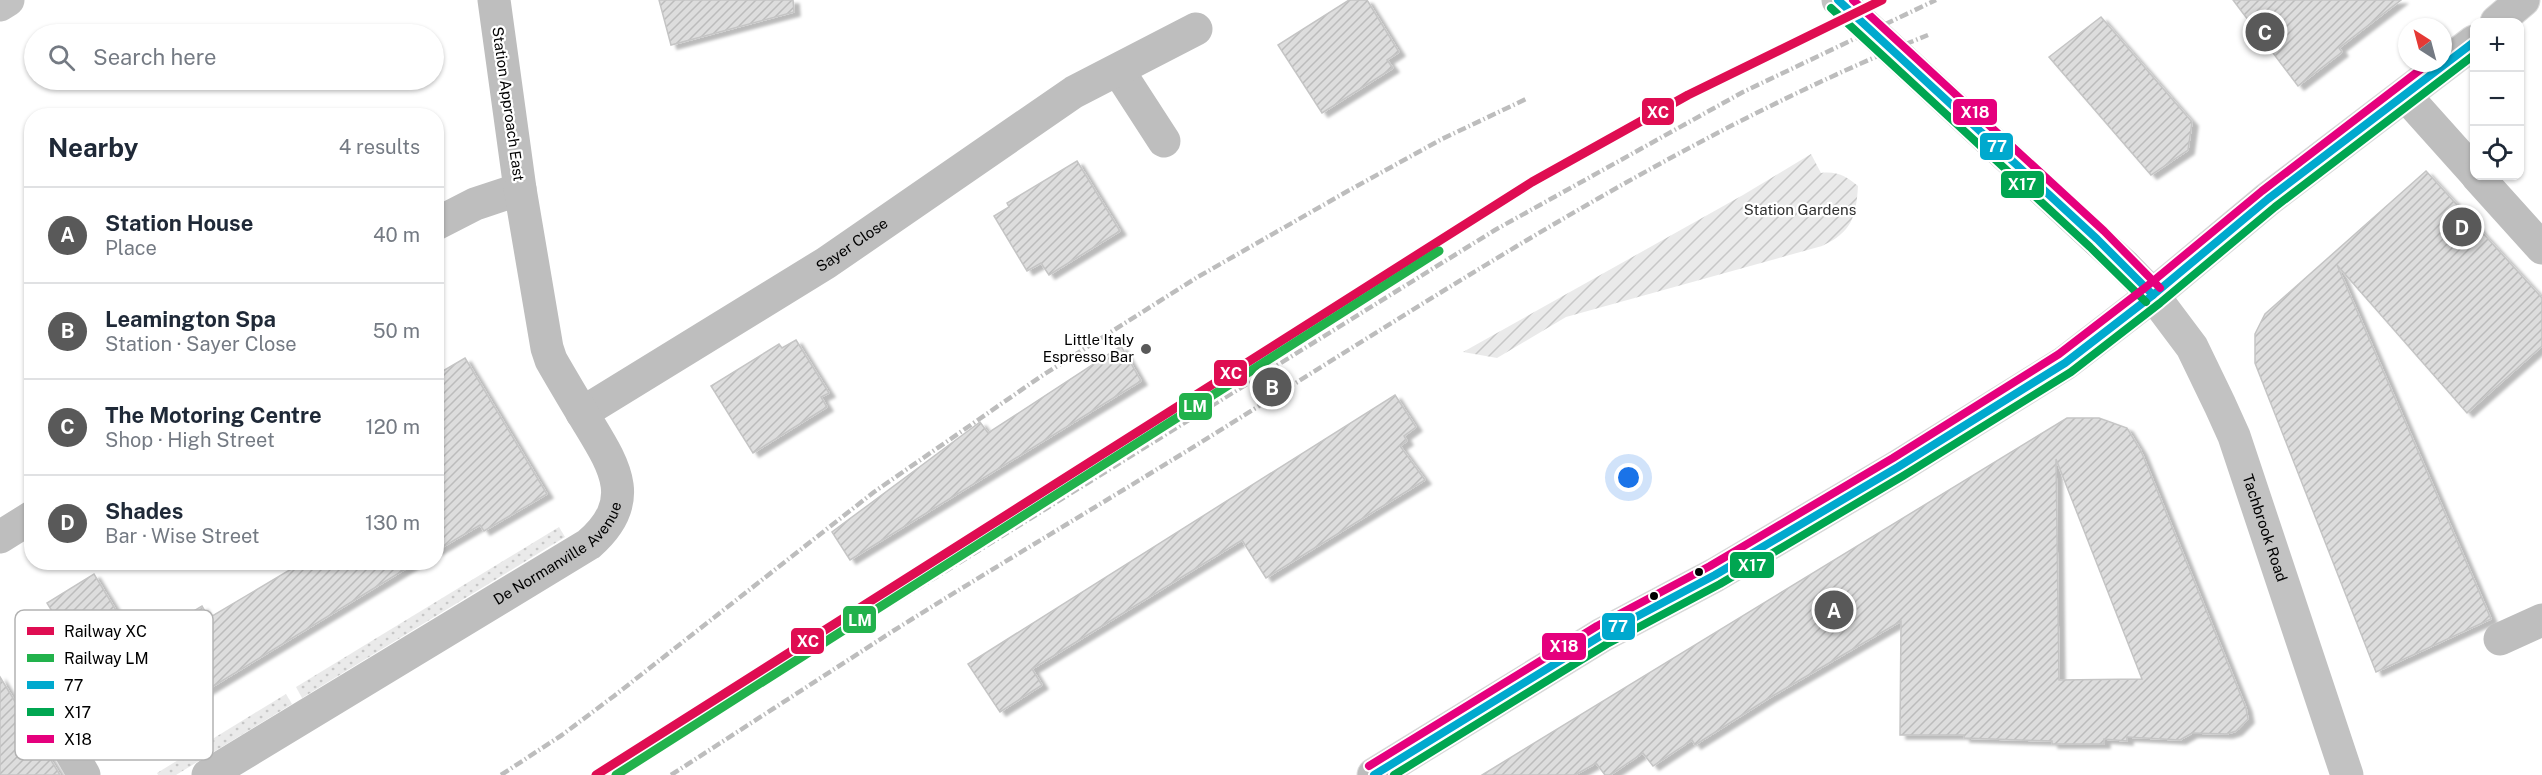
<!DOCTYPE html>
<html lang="en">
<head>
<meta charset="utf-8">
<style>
	body { margin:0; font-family:"Public Sans",sans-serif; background:#f6f6f7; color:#1f2937 }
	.controls { position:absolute; right:18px; top:18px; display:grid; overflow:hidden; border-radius:12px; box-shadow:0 2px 4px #0004 }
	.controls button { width:54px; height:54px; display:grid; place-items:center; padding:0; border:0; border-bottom:2px solid #e0e1e3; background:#fff; color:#1f2937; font:30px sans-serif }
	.compass { position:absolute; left:2398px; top:18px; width:54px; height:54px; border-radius:50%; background:#fff; box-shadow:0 2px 4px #0004; rotate:324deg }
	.you { position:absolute; left:1629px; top:478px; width:21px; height:21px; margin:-15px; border:4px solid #fff; border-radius:50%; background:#1a73e8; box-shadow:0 0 0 9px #1a73e833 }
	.badge { display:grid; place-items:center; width:39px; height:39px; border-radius:50%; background:#595959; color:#fff; font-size:20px; font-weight:700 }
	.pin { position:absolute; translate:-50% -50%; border:3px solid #fff; box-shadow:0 2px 6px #0006 }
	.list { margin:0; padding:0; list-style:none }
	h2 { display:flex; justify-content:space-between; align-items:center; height:78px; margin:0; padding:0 24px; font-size:26px }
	h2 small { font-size:20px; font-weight:400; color:#747a83 }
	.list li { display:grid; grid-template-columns:39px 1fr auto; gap:18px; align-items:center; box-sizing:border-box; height:96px; padding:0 24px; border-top:2px solid #e0e1e3 }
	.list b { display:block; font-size:22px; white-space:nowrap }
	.list p { margin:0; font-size:20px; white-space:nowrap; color:#747a83 }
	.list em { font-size:20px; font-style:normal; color:#747a83 }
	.icon { flex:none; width:33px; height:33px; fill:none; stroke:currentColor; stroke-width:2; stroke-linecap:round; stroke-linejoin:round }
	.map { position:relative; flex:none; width:2542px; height:775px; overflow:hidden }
	.search { position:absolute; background:#fff; box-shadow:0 2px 4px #0004; left:24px; top:24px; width:420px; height:66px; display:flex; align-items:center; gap:15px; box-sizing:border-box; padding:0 21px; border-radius:33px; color:#747a83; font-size:22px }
	.panel { position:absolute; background:#fff; box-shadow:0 2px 4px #0004; left:24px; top:108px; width:420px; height:462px; border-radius:24px }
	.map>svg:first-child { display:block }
	.grass { fill:url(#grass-dots) }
	.garden { fill:url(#garden-furrows) }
	.building { fill:url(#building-hatch); stroke:#c5c5c5; stroke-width:1.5; fill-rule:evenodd; filter:url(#shadow) }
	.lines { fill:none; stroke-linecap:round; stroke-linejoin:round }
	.primary-casing { stroke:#dbdbdb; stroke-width:35 }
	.street { stroke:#bebebe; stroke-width:33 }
	.secondary { stroke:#c2c2c2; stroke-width:33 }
	.primary { stroke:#bdbdbd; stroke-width:33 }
	.rail { stroke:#bdbdbd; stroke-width:4.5; stroke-dasharray:9 3 1.5 3; stroke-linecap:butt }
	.bus-1-casing { stroke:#fff; stroke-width:12 }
	.bus-2-casing { stroke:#fff; stroke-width:12 }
	.bus-3-casing { stroke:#fff; stroke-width:12 }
	.bus-1 { stroke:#00a9ce; stroke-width:8 }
	.bus-2 { stroke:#00a651; stroke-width:8 }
	.bus-3 { stroke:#e5007d; stroke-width:8 }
	.rail-1-casing { stroke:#fff; stroke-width:14 }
	.rail-2-casing { stroke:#fff; stroke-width:14 }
	.rail-1 { stroke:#df0d52; stroke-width:9 }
	.rail-2 { stroke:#22b24c; stroke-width:9 }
	.poi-dot { fill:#595959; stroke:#fff; stroke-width:2 }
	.bus-dot { fill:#000; stroke:#fff; stroke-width:2 }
	.labels { text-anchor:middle; stroke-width:4.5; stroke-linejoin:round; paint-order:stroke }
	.street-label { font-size:15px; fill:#000; stroke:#fff }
	.park-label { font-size:15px; fill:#303030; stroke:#fff }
	.poi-label { font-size:15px; fill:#000; stroke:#fff; text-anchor:end }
	.key { fill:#fff; stroke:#b2b2b2; stroke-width:1.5 }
	.key-label { font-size:16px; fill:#000 }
	.line-badge { stroke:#fff; stroke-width:2 }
	.badge-label { font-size:16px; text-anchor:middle; font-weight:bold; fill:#fff }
</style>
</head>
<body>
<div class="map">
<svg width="2542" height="775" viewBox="0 0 2542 775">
	<defs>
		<pattern id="grass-dots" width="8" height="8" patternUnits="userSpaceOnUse" patternTransform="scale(1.5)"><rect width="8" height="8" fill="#eaeaea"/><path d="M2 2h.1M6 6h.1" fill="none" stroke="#c7c7c7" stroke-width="1.8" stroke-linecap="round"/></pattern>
		<pattern id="garden-furrows" width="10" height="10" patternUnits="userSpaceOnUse" patternTransform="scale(1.5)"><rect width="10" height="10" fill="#eaeaea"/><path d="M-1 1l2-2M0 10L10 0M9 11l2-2" fill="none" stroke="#c7c7c7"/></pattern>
		<pattern id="building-hatch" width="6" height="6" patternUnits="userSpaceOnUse" patternTransform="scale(1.5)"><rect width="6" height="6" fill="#ddd"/><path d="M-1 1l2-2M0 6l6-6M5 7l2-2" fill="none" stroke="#bcbcbc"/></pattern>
		<filter id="shadow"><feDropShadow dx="6" dy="4" stdDeviation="1.5" flood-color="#0004"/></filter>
	</defs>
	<rect width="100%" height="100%" fill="#fff"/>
	<g class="grass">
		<polygon points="559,527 565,537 302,698 296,687"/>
		<polygon points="286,694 292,704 176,775 158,775 157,773"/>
	</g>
	<path class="garden" d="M1811,154L1821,173C1837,171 1846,176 1858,186C1856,217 1852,232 1822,246L1566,317L1497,358L1463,352L1743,195Z"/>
	<g class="building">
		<polygon points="659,0 793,0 794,12 671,45"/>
		<polygon points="1349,0 1367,0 1399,52 1387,60 1393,68 1322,113 1278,45"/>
		<polygon points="2233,0 2401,0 2339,48 2342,52 2298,86"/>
		<polygon points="2101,17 2192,122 2188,150 2151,175 2049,57"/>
		<polygon points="1077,161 1120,231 1049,275 1041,263 1027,271 994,216 1009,207 1007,203"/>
		<polygon points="2426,171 2542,298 2542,346 2467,413 2337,265 2491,619 2376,672 2255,363 2255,334 2265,314"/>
		<polygon points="796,340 829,393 821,397 827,407 753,453 711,386 779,344 782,348"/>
		<polygon points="1121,346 1141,381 850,560 832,532 980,422 988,433"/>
		<polygon points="465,358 547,494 484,531 480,525 436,551 436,375"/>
		<polygon points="1395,395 1416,427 1404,436 1407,441 1400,446 1425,480 1266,578 1242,540 1032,669 1042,685 1000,712 968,664"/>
		<path d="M2067,418H2099L2127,428L2141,451L2246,708L2248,719L2236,731L2227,734L2192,733L2180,740L2127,737V741L2104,739V744H2052V741L1964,738V735H1900L1901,621L1769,698L1695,745L1692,740L1653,766L1643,753L1610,775H1605L1596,763L1575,775H1482ZM2056,459L2142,679L2059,680Z"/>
		<polygon points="303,562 417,562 197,696 201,703 133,744 47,603 94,574 137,645 202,606 209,618"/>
		<polygon points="0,677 60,775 0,775"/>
	</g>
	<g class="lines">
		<g class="primary-casing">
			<g id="primary">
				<polyline points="2497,22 2523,0"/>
				<polyline points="1374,775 1602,635 1715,575 1898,467 2065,363 2153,295 2268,199 2474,42"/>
			</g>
		</g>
		<g class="street">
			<polyline points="1118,70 1164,141"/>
			<polyline points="2405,95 2474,172"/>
			<polyline points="2477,176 2542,248"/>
			<polyline points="436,224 475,204 520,189 494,0"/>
			<path id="s1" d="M582,413L826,263L1074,92L1196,29"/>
			<polyline points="0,537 32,517"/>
			<polyline points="2500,639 2542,620"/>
			<polyline points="50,716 84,775"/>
			<path id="s2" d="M208,775L589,544C638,501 615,467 587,421C575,401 563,381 551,360L547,348L520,189"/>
		</g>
		<g class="secondary">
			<path id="s3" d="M1838,0L2124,265L2153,295L2192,347L2220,405L2234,436L2347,775"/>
			<polyline points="0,5 8,0"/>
		</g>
		<use href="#primary" class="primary"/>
		<g class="rail">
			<polyline points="501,775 562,735 614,696 874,492 1040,377 1196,278 1346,192 1442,139 1526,99"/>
			<polyline points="624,775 812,654 1495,230 1743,92 1936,0"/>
			<path d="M671,775C745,727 819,679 893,631C1009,558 1127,489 1243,416C1464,278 1685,133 1928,35"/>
		</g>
		<g class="bus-1-casing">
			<g id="bus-1">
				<polyline points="1838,0 2097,239 2153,295"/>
				<polyline points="1374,775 1602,635 1715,575 1898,467 2065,363 2153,295 2268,199 2474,42"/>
			</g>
		</g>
		<g class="bus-2-casing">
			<g id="bus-2">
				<polyline points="1831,8 2090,247 2146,302"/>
				<polyline points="1394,775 1607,644 1720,584 1903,476 2071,372 2160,303 2275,207 2474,55"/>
			</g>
		</g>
		<g class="bus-3-casing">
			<g id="bus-3">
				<polyline points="1853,0 2104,231 2160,288"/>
				<polyline points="1369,766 1597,626 1710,566 1893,458 2059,354 2146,287 2262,191 2429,63"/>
			</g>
		</g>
		<use href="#bus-1" class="bus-1"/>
		<use href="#bus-2" class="bus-2"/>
		<use href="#bus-3" class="bus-3"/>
		<g class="rail-1-casing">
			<polyline id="rail-1" points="596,775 1532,182 1688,95 1882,0"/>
		</g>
		<g class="rail-2-casing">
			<polyline id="rail-2" points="616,775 1439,251"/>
		</g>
		<use href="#rail-1" class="rail-1"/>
		<use href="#rail-2" class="rail-2"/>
	</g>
	<circle class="poi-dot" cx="1146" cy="349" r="6"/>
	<g class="bus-dot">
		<circle cx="1699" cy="572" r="5"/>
		<circle cx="1654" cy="596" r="5"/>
	</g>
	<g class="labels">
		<g class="street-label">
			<text transform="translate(508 104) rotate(82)" y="5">Station Approach East</text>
			<text dy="5" stroke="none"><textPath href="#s1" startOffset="318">Sayer Close</textPath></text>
			<text dy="5" stroke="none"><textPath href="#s3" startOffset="692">Tachbrook Road</textPath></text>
			<text dy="5" stroke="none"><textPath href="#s2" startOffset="416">De Normanville Avenue</textPath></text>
		</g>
		<g class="park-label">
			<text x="1800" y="215">Station Gardens</text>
		</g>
		<g class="poi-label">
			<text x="1134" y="345">Little Italy<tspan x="1134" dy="17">Espresso Bar</tspan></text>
		</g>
	</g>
	<rect x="15" y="610" width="198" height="150" rx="9" class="key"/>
	<rect x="27" y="627" width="27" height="8" fill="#df0d52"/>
	<rect x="27" y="654" width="27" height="8" fill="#22b24c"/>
	<rect x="27" y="681" width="27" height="8" fill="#00a9ce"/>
	<rect x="27" y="708" width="27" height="8" fill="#00a651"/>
	<rect x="27" y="735" width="27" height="8" fill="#e5007d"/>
	<g class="key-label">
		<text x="64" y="637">Railway XC</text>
		<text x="64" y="664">Railway LM</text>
		<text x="64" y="691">77</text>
		<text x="64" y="718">X17</text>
		<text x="64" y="745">X18</text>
	</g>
	<g class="line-badge">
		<rect x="1641" y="97" width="34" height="29" rx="6" fill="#df0d52"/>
		<rect x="1952" y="98" width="46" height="28" rx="6" fill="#e5007d"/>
		<rect x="1979" y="132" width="35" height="29" rx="6" fill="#00a9ce"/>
		<rect x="2000" y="170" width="45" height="29" rx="6" fill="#00a651"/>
		<rect x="1213" y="359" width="35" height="28" rx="6" fill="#df0d52"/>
		<rect x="1178" y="392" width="35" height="29" rx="6" fill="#22b24c"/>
		<rect x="1729" y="551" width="46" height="28" rx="6" fill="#00a651"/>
		<rect x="842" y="605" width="35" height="29" rx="6" fill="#22b24c"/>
		<rect x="1601" y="612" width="35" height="29" rx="6" fill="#00a9ce"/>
		<rect x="790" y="627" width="35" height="28" rx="6" fill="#df0d52"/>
		<rect x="1541" y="632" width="46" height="29" rx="6" fill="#e5007d"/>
	</g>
	<g class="badge-label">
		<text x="1658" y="118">XC</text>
		<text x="1975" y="118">X18</text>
		<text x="1997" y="152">77</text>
		<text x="2022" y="190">X17</text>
		<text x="1231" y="379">XC</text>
		<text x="1195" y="412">LM</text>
		<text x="1752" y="571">X17</text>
		<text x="860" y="626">LM</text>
		<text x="1618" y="632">77</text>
		<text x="808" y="647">XC</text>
		<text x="1564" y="652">X18</text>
	</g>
</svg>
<div class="controls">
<button>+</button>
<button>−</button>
<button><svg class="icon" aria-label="locate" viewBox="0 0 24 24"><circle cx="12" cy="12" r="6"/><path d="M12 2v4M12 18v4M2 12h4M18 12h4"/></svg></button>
</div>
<svg class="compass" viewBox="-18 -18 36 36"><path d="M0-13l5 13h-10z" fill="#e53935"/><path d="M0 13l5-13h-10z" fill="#747a83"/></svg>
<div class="you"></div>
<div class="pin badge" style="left:1834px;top:610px">A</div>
<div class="pin badge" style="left:1272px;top:387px">B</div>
<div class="pin badge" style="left:2265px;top:32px">C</div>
<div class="pin badge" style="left:2462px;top:227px">D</div>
<div class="search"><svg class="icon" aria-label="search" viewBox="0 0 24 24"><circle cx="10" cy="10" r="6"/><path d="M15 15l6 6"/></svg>Search here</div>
<section class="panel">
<h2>Nearby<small>4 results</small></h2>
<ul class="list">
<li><span class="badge">A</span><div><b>Station House</b><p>Place</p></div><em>40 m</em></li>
<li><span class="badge">B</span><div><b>Leamington Spa</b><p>Station · Sayer Close</p></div><em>50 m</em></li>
<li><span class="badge">C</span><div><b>The Motoring Centre</b><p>Shop · High Street</p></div><em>120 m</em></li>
<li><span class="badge">D</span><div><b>Shades</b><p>Bar · Wise Street</p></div><em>130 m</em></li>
</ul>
</section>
</div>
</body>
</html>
